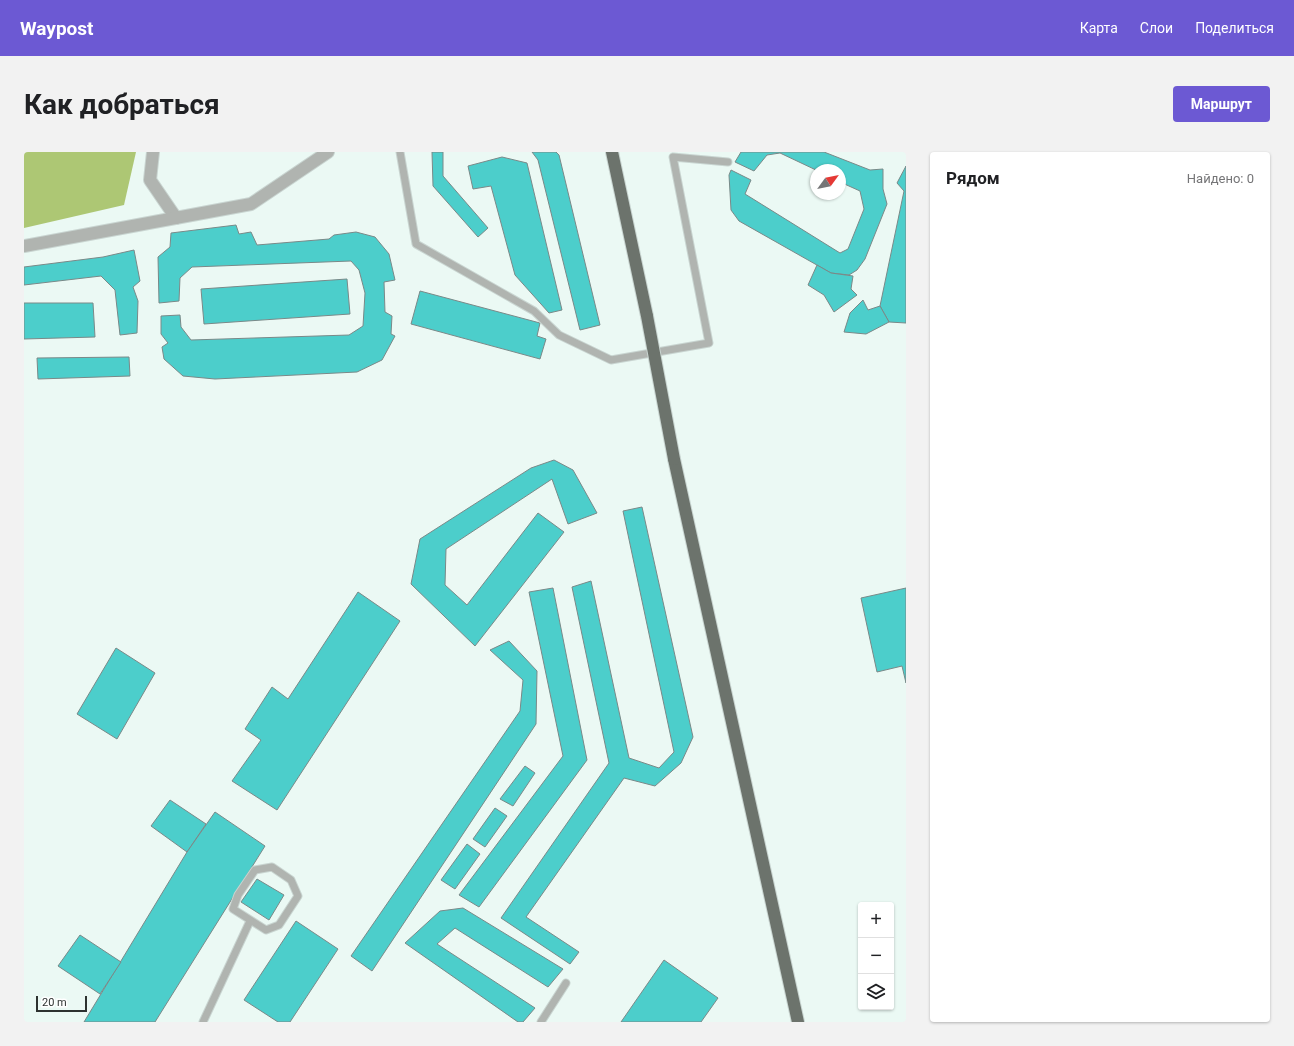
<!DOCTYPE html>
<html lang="ru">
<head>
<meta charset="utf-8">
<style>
	body { margin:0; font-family:Roboto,sans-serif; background:#f2f2f2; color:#202124 }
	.controls { position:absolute; right:12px; bottom:12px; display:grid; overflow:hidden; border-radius:4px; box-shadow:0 1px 3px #0004 }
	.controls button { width:36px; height:36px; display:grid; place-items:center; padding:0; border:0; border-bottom:1px solid #e0e0e0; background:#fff; color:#202124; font:20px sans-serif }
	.compass { position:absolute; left:786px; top:12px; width:36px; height:36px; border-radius:50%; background:#fff; box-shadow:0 1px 3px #0004; rotate:57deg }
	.scale { position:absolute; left:12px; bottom:10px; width:51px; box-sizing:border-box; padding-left:4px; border:2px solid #2d3230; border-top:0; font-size:11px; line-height:14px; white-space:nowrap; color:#2d3230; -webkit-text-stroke:3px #fff; paint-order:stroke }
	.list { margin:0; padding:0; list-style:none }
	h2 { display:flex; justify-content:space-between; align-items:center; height:52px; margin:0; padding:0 16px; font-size:17px }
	h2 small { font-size:13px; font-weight:400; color:#757577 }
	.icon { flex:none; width:22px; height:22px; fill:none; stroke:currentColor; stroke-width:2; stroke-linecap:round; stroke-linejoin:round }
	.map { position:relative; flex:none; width:882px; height:870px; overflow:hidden; border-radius:4px }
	header { display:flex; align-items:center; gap:24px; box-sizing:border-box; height:56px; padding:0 20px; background:#6c59d3; color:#fff }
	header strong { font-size:19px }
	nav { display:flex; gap:22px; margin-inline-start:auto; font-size:14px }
	.intro { display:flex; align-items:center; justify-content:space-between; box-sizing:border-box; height:96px; padding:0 24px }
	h1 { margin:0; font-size:28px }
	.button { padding:10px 18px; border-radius:4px; background:#6c59d3; color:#fff; font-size:14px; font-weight:700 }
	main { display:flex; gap:24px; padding:0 24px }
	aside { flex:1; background:#fff; border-radius:4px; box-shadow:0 1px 3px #0004 }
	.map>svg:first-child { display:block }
	.forest { fill:#adc774 }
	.building { fill:#4ccecb; stroke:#7a8988 }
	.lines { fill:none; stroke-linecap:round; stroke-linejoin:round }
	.service-casing { stroke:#c9d5d1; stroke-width:9 }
	.minor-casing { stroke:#c9d5d1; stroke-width:14 }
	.trunk-casing { stroke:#c9d5d1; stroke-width:14 }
	.service { stroke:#b0b4b0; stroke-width:7 }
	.minor { stroke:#b0b4b0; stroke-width:12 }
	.trunk { stroke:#6c736c; stroke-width:12 }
	.trunk-bridge-casing { stroke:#c9d5d1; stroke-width:14; stroke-linecap:butt }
	.trunk-bridge { stroke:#6c736c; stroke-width:12 }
</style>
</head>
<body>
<header>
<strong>Waypost</strong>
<nav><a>Карта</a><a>Слои</a><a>Поделиться</a></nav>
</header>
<div class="intro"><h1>Как добраться</h1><a class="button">Маршрут</a></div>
<main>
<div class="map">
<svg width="882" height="870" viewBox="0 0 882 870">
	<rect width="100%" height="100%" fill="#ebf9f4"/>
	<polygon class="forest" points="0,0 112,0 100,53 0,76"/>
	<g class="building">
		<polygon points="408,0 419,0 419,24 464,76 454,85 409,34"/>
		<polygon points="508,0 532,0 535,3 576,173 556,178 514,8"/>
		<polygon points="717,0 800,0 846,18 859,17 859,37 863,52 841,107 833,118 825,123 807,121 715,69 707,58 705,23 707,18 727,28 721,42 816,101 824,97 840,57 836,39 816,30 816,18 792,18 756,1 743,3 730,19 711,10"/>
		<polygon points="478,5 503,11 538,158 525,161 491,123 467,34 449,37 444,14"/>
		<polygon points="882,14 882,171 865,170 856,154 880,39 873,31"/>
		<polygon points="212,73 215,82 227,80 233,93 305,87 310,83 332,80 351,85 365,102 371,128 360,130 361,160 368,164 367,182 371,184 358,208 333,220 191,227 159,224 140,207 138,195 144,191 137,182 137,164 156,163 157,175 167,188 325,183 339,174 341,141 335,118 327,109 168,115 156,126 155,149 135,151 134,105 146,95 147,81"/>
		<polygon points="110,98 116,129 109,135 114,149 113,181 96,183 91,138 77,124 0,133 0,115 79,105"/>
		<polygon points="793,113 807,121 829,124 827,137 833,143 810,160 800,143 784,133"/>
		<polygon points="323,127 326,162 180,172 177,137"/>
		<polygon points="396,139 516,171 513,184 522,187 516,207 387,172"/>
		<polygon points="839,148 844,158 856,154 865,170 842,182 820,180 826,161"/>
		<polygon points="0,151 69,151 71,185 0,187"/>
		<polygon points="105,205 106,224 14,227 13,206"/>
		<polygon points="530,308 549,318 573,361 544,372 528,327 422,397 421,433 443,453 514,361 540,380 451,494 387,432 396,387 507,316"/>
		<polygon points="618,355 669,585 657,611 631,634 600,626 502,765 555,800 546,812 477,766 585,611 548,435 567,429 605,606 635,616 650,600 599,359"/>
		<polygon points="529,436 563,608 455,755 435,743 539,604 505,440"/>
		<polygon points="882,436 882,531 878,514 853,520 837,446"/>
		<polygon points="334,440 376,469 253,658 208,629 237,588 221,577 248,535 264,547"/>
		<polygon points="485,489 513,519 512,572 348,819 327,804 496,559 499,528 466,498"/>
		<polygon points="92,496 131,521 93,587 53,562"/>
		<polygon points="501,614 511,621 489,654 476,647"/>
		<polygon points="146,648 182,672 163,700 127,674"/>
		<polygon points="471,656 483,664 461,695 449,687"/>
		<polygon points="191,660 241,694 131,870 60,870 163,700"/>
		<polygon points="443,692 456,702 431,737 417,728"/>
		<polygon points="233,727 260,743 245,768 217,750"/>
		<polygon points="439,756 539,817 524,835 431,776 413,792 511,856 499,870 494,870 381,791 416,759"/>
		<polygon points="272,769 314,797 266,870 254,870 220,848"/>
		<polygon points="56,783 97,810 76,842 34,814"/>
		<polygon points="640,808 694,846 677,870 597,870"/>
	</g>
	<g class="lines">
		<g class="service-casing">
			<g id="service">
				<polyline points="376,0 392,92 510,159 535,183 587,208 685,191 649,5 704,10"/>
				<polygon points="248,715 267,728 274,744 255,773 242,778 209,757 214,743 231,718"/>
				<polyline points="179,870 226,769"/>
				<polyline points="517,870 542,831"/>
			</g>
		</g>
		<g class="minor-casing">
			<g id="minor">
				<polyline points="129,0 126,28 152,66"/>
				<polyline points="0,94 227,52 304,0"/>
			</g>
		</g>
		<g class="trunk-casing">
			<g id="trunk">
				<polyline points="588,0 623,164"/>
				<polyline points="650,307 774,870"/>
			</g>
		</g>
		<use href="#service" class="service"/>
		<use href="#minor" class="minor"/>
		<use href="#trunk" class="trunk"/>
		<g class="trunk-bridge-casing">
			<polyline id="trunk-bridge" points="623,164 650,307"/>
		</g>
		<use href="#trunk-bridge" class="trunk-bridge"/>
	</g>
</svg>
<div class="controls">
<button>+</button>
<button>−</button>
<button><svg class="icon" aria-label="layers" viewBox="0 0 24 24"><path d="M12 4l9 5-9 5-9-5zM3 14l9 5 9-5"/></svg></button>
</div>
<svg class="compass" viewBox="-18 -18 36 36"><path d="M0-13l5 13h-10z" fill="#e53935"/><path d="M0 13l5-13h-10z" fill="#757577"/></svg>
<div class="scale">20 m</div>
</div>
<aside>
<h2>Рядом<small>Найдено: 0</small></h2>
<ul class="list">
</ul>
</aside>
</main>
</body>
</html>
